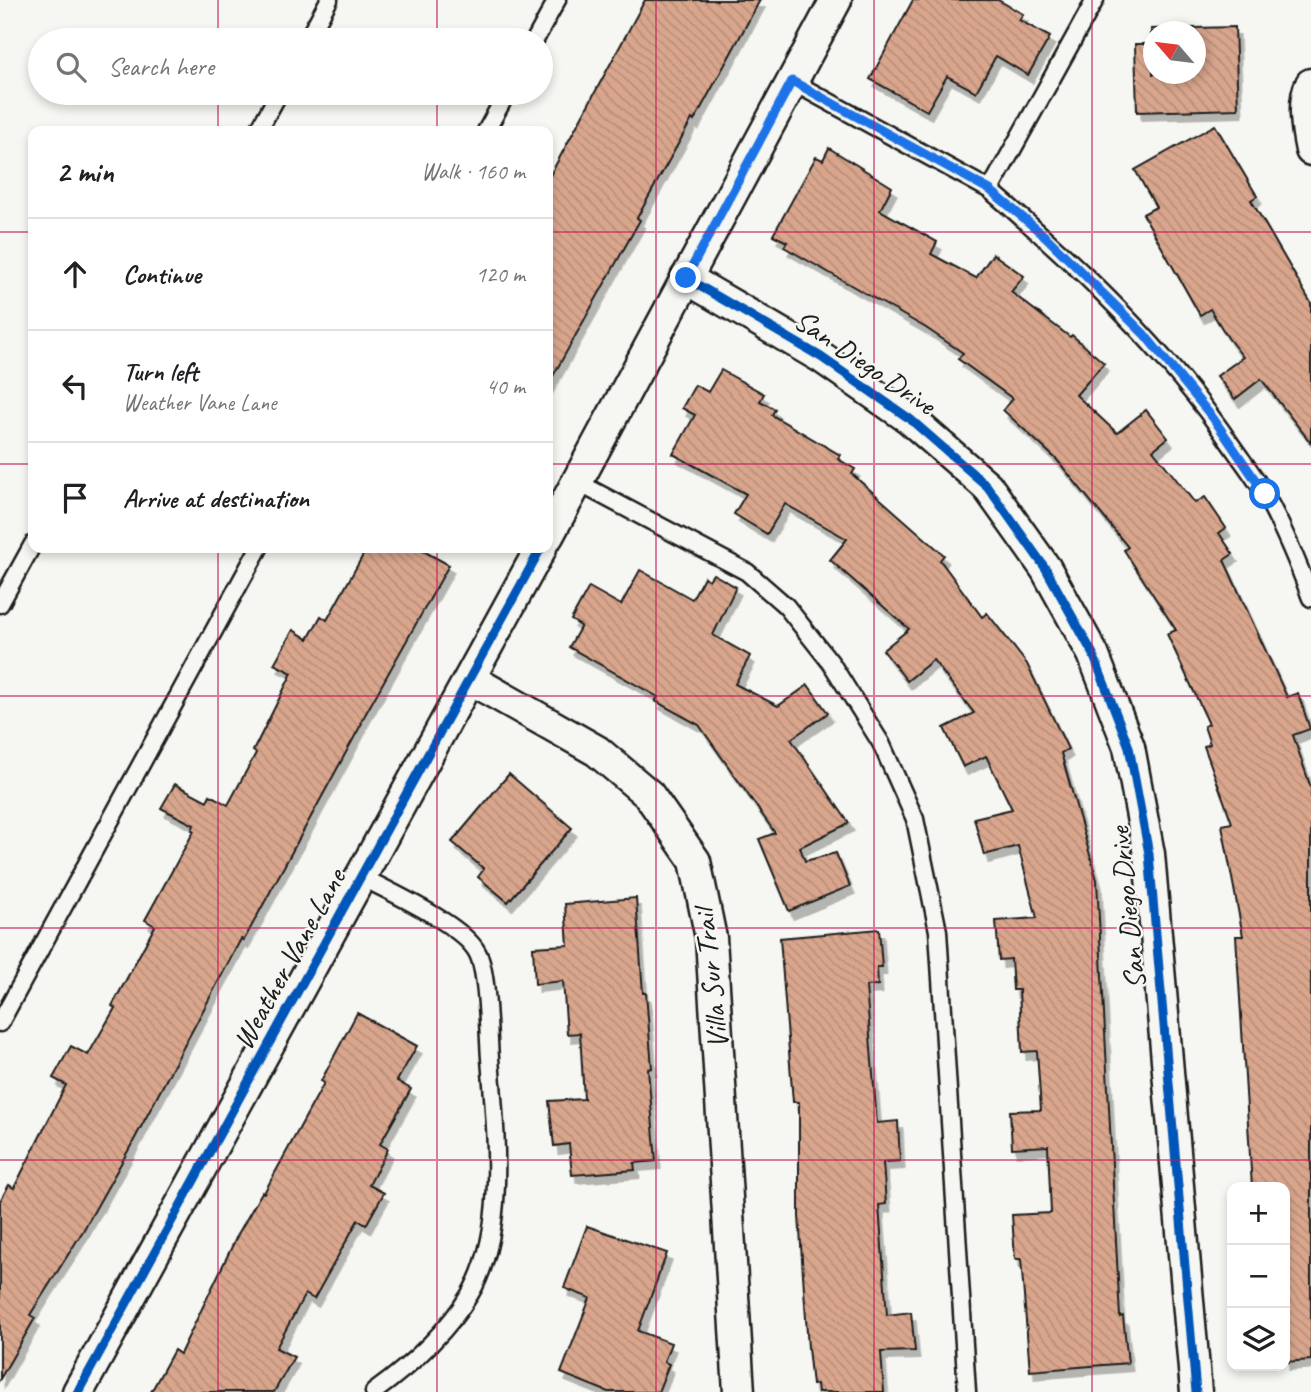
<!DOCTYPE html>
<html lang="en">
<head>
<meta charset="utf-8">
<style>
	body { margin:0; font-family:Caveat,sans-serif; background:#f6f6f6; color:#202124 }
	.controls { position:absolute; right:21px; bottom:21px; display:grid; overflow:hidden; border-radius:14px; box-shadow:0 4px 10px #0003 }
	.controls button { width:63px; height:63px; display:grid; place-items:center; padding:0; border:0; border-bottom:2px solid #e0e0e0; background:#fff; color:#202124; font:35px sans-serif }
	.compass { position:absolute; left:1143px; top:21px; width:63px; height:63px; border-radius:50%; background:#fff; box-shadow:0 4px 10px #0003; rotate:298deg }
	.stop { position:absolute; width:21px; height:21px; margin:-16px; border:5px solid #1a73e8; border-radius:50%; background:#fff }
	.stop.end { background:#1a73e8; border-color:#fff; box-shadow:0 2px 7px #0008 }
	.list { margin:0; padding:0; list-style:none }
	h2 { display:flex; justify-content:space-between; align-items:center; height:91px; margin:0; padding:0 28px; font-size:30px }
	h2 small { font-size:23px; font-weight:400; color:#757577 }
	.list li { display:grid; grid-template-columns:46px 1fr auto; gap:21px; align-items:center; box-sizing:border-box; height:112px; padding:0 28px; border-top:2px solid #e0e0e0 }
	.list b { display:block; font-size:26px; white-space:nowrap }
	.list p { margin:0; font-size:23px; white-space:nowrap; color:#757577 }
	.list em { font-size:23px; font-style:normal; color:#757577 }
	.icon { flex:none; width:38px; height:38px; fill:none; stroke:currentColor; stroke-width:2; stroke-linecap:round; stroke-linejoin:round }
	.map { position:relative; flex:none; width:1311px; height:1392px; overflow:hidden }
	.search { position:absolute; background:#fff; box-shadow:0 4px 10px #0003; left:28px; top:28px; width:525px; height:77px; display:flex; align-items:center; gap:18px; box-sizing:border-box; padding:0 24px; border-radius:38px; color:#757577; font-size:26px }
	.panel { position:absolute; background:#fff; box-shadow:0 4px 10px #0003; left:28px; top:126px; width:525px; height:427px; border-radius:14px }
	.map>svg:first-child { display:block }
	.building { fill:url(#building-back-hatch); stroke:#1c1c1c; stroke-width:2; fill-rule:evenodd; filter:url(#shadow) }
	.lines { fill:none; stroke-linecap:round; stroke-linejoin:round }
	.service-casing { stroke:#1c1c1c; stroke-width:21 }
	.minor-casing { stroke:#1c1c1c; stroke-width:35 }
	.service { stroke:#f6f6f2; stroke-width:16 }
	.minor { stroke:#f6f6f2; stroke-width:30 }
	.cycleway-casing { stroke:#f6f6f2; stroke-width:13 }
	.cycleway { stroke:#0057b8; stroke-width:9 }
	.route { stroke:#1a73e8; stroke-width:9 }
	.grid { fill:none; stroke:#c2185b; stroke-width:2; stroke-opacity:0.55 }
	.labels { text-anchor:middle; stroke-width:5; stroke-linejoin:round; paint-order:stroke }
	.street-label { font-size:30px; fill:#1c1c1c; stroke:#f6f6f2 }
</style>
</head>
<body>
<div class="map">
<svg width="1311" height="1392" viewBox="0 0 1311 1392">
	<defs>
		<pattern id="building-back-hatch" width="6" height="6" patternUnits="userSpaceOnUse" patternTransform="scale(1.75)"><rect width="6" height="6" fill="#d9a68d"/><path d="M-1 5l2 2M0 0l6 6M5-1l2 2" fill="none" stroke="#ba8e79"/></pattern>
		<filter id="shadow"><feDropShadow dx="4.5" dy="8" stdDeviation="0" flood-color="#0004"/></filter>
	</defs>
	<rect width="100%" height="100%" fill="#f6f6f2"/>
	<filter id="ink" filterUnits="userSpaceOnUse"><feTurbulence type="fractalNoise" baseFrequency=".0143" numOctaves="2"/><feDisplacementMap in="SourceGraphic" scale="14" xChannelSelector="R" yChannelSelector="G"/><feConvolveMatrix kernelMatrix="1 2 1 2 8 2 1 2 1" color-interpolation-filters="sRGB"/></filter>
	<g filter="url(#ink)">
		<g class="building">
			<polygon points="645,0 760,0 694,121 692,119 637,218 640,220 548,385 548,179"/>
			<polygon points="913,0 998,0 1023,14 1019,20 1050,37 1028,75 996,56 976,92 947,76 927,111 870,79"/>
			<path d="M1235,27L1238,109L1137,112L1135,44H1151V29ZM1153,32H1195V74H1153Z"/>
			<polygon points="1215,125 1257,196 1251,200 1311,303 1311,443 1261,379 1235,399 1217,376 1243,357 1228,338 1210,309 1200,315 1143,214 1156,207 1135,170"/>
			<polygon points="829,148 892,187 880,210 937,242 931,254 976,278 993,254 1024,276 1011,292 1070,337 1072,335 1104,363 1076,395 1117,433 1146,410 1168,438 1153,450 1195,503 1205,497 1226,528 1219,533 1233,554 1224,560 1287,697 1298,693 1310,729 1293,735 1311,788 1311,1360 1285,1362 1285,1187 1252,1187 1236,936 1243,936 1222,825 1232,823 1204,746 1210,744 1204,726 1209,724 1167,634 1176,630 1124,550 1128,547 1057,460 1003,410 1013,399 958,359 963,353 926,328 784,247 787,242 773,235 816,157 823,160"/>
			<polygon points="721,370 764,394 760,401 775,409 772,415 840,455 838,459 855,469 852,474 944,555 940,560 982,617 987,613 1027,664 1068,749 1061,753 1097,880 1120,1317 1123,1316 1128,1363 1030,1371 1021,1259 1015,1259 1012,1215 1051,1213 1048,1146 1012,1148 1010,1111 1041,1110 1037,1051 1022,1052 1019,990 1013,990 1011,959 999,960 996,921 1037,918 1018,846 984,855 974,818 1012,809 986,756 963,767 944,728 974,713 933,660 907,681 883,650 909,629 830,560 847,539 785,504 767,534 734,514 746,494 673,454 695,415 682,408 695,385 708,392"/>
			<polygon points="367,548 418,548 449,565 361,722 362,723 244,940 241,939 133,1142 83,1231 30,1315 35,1318 0,1379 0,1201 9,1185 14,1188 66,1085 53,1078 71,1046 88,1055 115,1008 112,1006 155,926 145,920 194,831 192,830 194,825 161,808 175,784 207,801 210,795 228,805 256,753 253,751 292,673 274,664 293,630 308,639 321,616 327,620"/>
			<polygon points="640,570 692,599 704,577 709,580 713,574 736,587 713,635 750,656 735,684 778,706 808,685 828,713 791,739 849,823 800,847 805,861 836,853 850,886 789,911 759,839 775,833 699,725 655,701 658,697 569,647 581,626 571,620 589,587 621,605"/>
			<polygon points="509,774 572,828 508,902 478,877 484,869 452,842"/>
			<polygon points="636,898 643,993 646,993 652,1068 648,1069 656,1161 634,1163 635,1170 572,1175 569,1144 554,1146 549,1101 584,1099 580,1033 567,1034 563,981 535,984 533,947 568,945 565,904"/>
			<polygon points="879,929 882,967 877,967 878,985 866,986 877,1123 898,1121 900,1161 883,1162 886,1204 879,1205 887,1315 911,1312 915,1351 881,1352 884,1392 818,1392 817,1384 812,1385 808,1348 799,1216 799,1102 793,1102 780,938"/>
			<polygon points="357,1013 417,1046 397,1081 411,1089 380,1144 388,1149 369,1185 384,1193 366,1225 358,1220 314,1299 305,1294 276,1348 294,1357 274,1392 151,1392 174,1350 180,1354 238,1234 262,1192 264,1193 324,1083 321,1081"/>
			<polygon points="587,1226 667,1253 638,1331 671,1343 664,1362 669,1364 658,1392 608,1392 561,1373 590,1298 564,1288"/>
		</g>
		<g class="lines">
			<g class="service-casing">
				<g id="service">
					<polyline points="307,40 329,0"/>
					<polyline points="535,40 557,0"/>
					<polyline points="791,81 990,190 1095,0"/>
					<polyline points="258,131 279,93"/>
					<polyline points="486,131 507,93"/>
					<path d="M990,190C1080,267 1165,348 1232,446C1243,462 1256,478 1265,495C1283,527 1298,563 1311,598"/>
					<polyline points="577,482 747,572 786,606 831,663 881,743 915,819 938,931 967,1392"/>
					<polyline points="0,604 33,544"/>
					<path d="M362,877C391,893 462,924 477,952C488,971 488,1034 490,1058C495,1128 508,1230 470,1294C446,1334 411,1365 374,1392"/>
					<polyline points="0,1023 259,548"/>
				</g>
			</g>
			<g class="minor-casing">
				<g id="minor">
					<path d="M1311,84C1302,102 1307,131 1311,150"/>
					<polyline points="686,278 821,357 910,419 987,486 1046,569 1093,654 1129,747 1149,854 1196,1392"/>
					<polyline points="548,536 836,0"/>
					<polyline points="470,679 597,751 649,795 695,861 711,938 739,1392"/>
					<polyline points="78,1392 541,548"/>
				</g>
			</g>
			<use href="#service" class="service"/>
			<use href="#minor" class="minor"/>
			<g class="cycleway-casing">
				<g id="cycleway">
					<polyline points="686,278 821,357 910,419 987,486 1046,569 1093,654 1129,747 1149,854 1196,1392"/>
					<polyline points="78,1392 541,548"/>
				</g>
			</g>
			<use href="#cycleway" class="cycleway"/>
		</g>
	</g>
	<g class="lines" filter="url(#ink)">
		<polyline class="route" points="686,278 792,81 990,190 1046,237 1144,334 1213,418 1265,494"/>
	</g>
	<path class="grid" d="M218,0V40M437,0V40M656,0V1392M874,0V1392M1092,0V1392M218,93V131M437,93V131M0,232H33M548,232H1311M0,464H33M548,464H1311M218,548V1392M437,548V1392M0,696H1311M0,928H1311M0,1160H1311"/>
	<g class="labels">
		<g class="street-label">
			<text transform="translate(865 362) rotate(34)" y="10">San Diego Drive</text>
			<text transform="translate(1127 908) rotate(-96)" y="10">San Diego Drive</text>
			<text transform="translate(289 959) rotate(-61)" y="10">Weather Vane Lane</text>
			<text transform="translate(711 979) rotate(-96)" y="10">Villa Sur Trail</text>
		</g>
	</g>
</svg>
<div class="controls">
<button>+</button>
<button>−</button>
<button><svg class="icon" aria-label="layers" viewBox="0 0 24 24"><path d="M12 4l9 5-9 5-9-5zM3 14l9 5 9-5"/></svg></button>
</div>
<svg class="compass" viewBox="-18 -18 36 36"><path d="M0-13l5 13h-10z" fill="#e53935"/><path d="M0 13l5-13h-10z" fill="#757577"/></svg>
<div class="stop" style="left:1265px;top:494px"></div>
<div class="stop end" style="left:686px;top:278px"></div>
<div class="search"><svg class="icon" aria-label="search" viewBox="0 0 24 24"><circle cx="10" cy="10" r="6"/><path d="M15 15l6 6"/></svg>Search here</div>
<section class="panel">
<h2>2 min<small>Walk · 160 m</small></h2>
<ul class="list">
<li><svg class="icon" aria-label="ahead" viewBox="0 0 24 24"><path d="M12 20V5M6 11l6-6 6 6"/></svg><div><b>Continue</b></div><em>120 m</em></li>
<li><svg class="icon" aria-label="left" viewBox="0 0 24 24"><path d="M17 20v-9H6M10 6l-5 5 5 5"/></svg><div><b>Turn left</b><p>Weather Vane Lane</p></div><em>40 m</em></li>
<li><svg class="icon" aria-label="arrive" viewBox="0 0 24 24"><path d="M6 21V4h12l-3 4 3 4H6"/></svg><div><b>Arrive at destination</b></div></li>
</ul>
</section>
</div>
</body>
</html>
